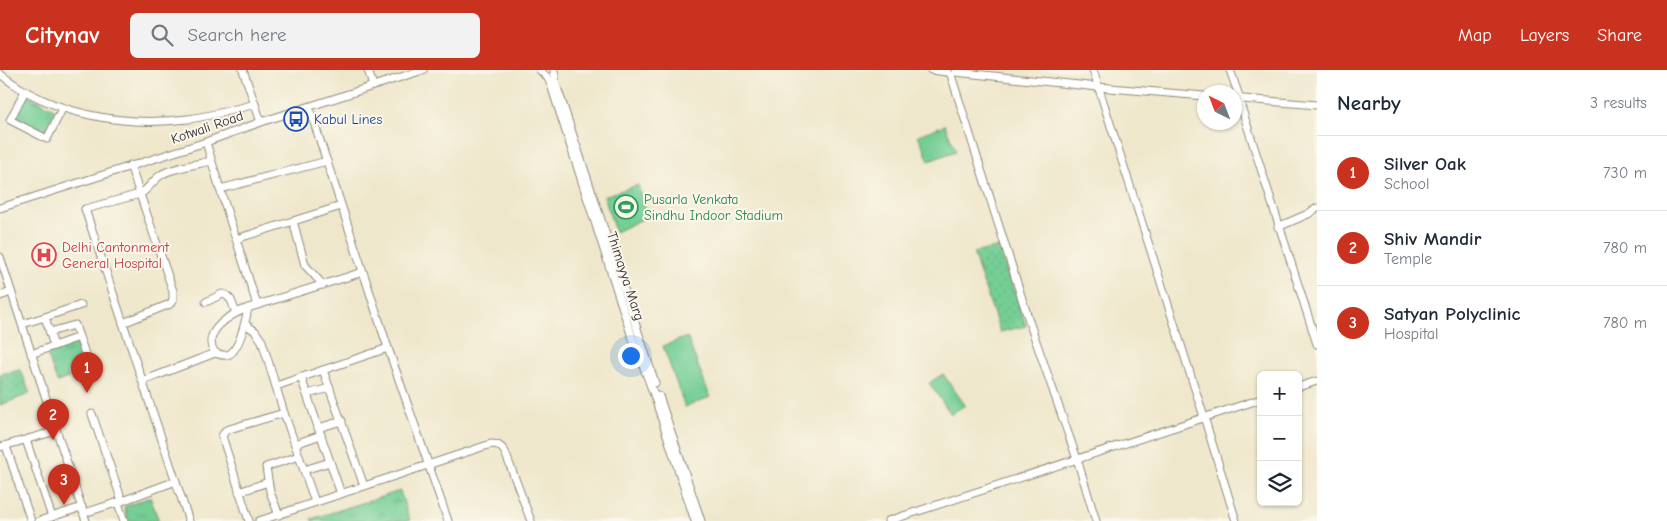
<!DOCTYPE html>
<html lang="en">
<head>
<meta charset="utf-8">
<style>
	body { margin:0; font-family:"Comic Neue",sans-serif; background:#f2f2f3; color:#1f2937 }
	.controls { position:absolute; right:15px; bottom:15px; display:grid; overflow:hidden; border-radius:8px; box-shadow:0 1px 4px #0004 }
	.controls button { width:45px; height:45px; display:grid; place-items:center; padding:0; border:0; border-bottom:1px solid #e0e1e3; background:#fff; color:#1f2937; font:25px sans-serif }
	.compass { position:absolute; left:1197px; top:15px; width:45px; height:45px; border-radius:50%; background:#fff; box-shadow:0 1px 4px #0004; rotate:318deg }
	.you { position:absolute; left:630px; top:285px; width:18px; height:18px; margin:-12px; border:4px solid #fff; border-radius:50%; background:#1a73e8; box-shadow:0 0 0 8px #1a73e833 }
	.badge { display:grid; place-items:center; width:32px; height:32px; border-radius:50%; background:#c8321e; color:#fff; font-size:16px; font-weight:700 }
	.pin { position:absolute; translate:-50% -41px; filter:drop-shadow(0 1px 2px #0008) }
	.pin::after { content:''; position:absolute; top:26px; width:18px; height:15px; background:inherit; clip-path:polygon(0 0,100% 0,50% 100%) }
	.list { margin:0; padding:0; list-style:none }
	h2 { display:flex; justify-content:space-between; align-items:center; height:65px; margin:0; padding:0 20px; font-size:21px }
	h2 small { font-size:16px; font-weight:400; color:#747a83 }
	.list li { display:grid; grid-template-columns:32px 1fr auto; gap:15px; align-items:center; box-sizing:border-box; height:75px; padding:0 20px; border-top:1px solid #e0e1e3 }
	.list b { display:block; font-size:19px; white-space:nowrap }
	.list p { margin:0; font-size:16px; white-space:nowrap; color:#747a83 }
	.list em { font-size:16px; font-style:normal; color:#747a83 }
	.icon { flex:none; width:28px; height:28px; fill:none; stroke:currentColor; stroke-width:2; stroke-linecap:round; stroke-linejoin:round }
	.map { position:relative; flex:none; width:1317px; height:451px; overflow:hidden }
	header { display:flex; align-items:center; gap:30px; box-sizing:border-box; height:70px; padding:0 25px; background:#c8321e; color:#fff }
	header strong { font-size:24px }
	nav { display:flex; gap:28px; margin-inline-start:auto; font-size:18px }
	.search { width:350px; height:45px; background:#f2f2f3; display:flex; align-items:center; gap:12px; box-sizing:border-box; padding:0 18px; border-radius:8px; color:#747a83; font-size:19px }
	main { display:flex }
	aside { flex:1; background:#fff }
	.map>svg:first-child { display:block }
	.grass { fill:url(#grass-dots); stroke:#507c60 }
	.park { fill:url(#park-tufts); stroke:#507c60 }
	.pitch { fill:#75ce94; stroke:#507c60 }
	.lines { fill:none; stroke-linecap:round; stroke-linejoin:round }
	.minor-casing { stroke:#8d897b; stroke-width:9 }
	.minor { stroke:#fff; stroke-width:7 }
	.labels { text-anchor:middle; stroke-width:4; stroke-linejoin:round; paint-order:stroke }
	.transit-label { font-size:14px; fill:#164399; stroke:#fbf7ec; text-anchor:start }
	.street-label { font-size:14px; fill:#2b2b2b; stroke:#fbf7ec }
	.leisure-label { font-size:14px; fill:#27864d; stroke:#fbf7ec; text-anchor:start }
	.health-label { font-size:14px; fill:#be3a42; stroke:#fbf7ec; text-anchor:start }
</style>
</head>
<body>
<header>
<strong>Citynav</strong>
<div class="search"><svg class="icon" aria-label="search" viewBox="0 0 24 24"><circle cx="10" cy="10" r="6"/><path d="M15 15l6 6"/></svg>Search here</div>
<nav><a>Map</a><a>Layers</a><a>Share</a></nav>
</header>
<main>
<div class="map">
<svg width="1317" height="451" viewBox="0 0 1317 451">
	<defs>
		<pattern id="grass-dots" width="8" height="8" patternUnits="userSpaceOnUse" patternTransform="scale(1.25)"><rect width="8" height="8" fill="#75ce94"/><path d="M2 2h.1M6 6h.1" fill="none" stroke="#65b180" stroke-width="1.8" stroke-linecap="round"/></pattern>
		<pattern id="park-tufts" width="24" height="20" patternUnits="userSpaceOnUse" patternTransform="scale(1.25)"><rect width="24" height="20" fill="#75ce94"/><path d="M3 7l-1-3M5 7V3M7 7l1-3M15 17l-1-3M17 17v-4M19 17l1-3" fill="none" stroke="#65b180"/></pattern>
	</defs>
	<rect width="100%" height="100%" fill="#fbf7ec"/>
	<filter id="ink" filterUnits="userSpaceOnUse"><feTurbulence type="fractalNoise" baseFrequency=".02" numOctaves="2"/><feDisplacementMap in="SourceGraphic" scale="10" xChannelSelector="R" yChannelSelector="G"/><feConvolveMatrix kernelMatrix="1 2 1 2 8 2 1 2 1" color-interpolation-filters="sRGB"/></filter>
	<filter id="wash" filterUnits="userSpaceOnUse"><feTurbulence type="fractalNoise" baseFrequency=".0096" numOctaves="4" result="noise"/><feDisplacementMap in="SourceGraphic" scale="20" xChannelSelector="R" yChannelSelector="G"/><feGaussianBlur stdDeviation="1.12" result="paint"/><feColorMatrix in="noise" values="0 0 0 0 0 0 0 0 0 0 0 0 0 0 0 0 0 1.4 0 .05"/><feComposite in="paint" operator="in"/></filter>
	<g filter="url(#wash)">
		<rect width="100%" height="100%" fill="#efe7cb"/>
		<g class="grass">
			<polygon points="999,177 1026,256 1000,262 973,183"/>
			<polygon points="21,300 30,324 0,335 0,304"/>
		</g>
		<g class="park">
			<polygon points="27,25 56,40 44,63 15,48"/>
			<polygon points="78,269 84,289 72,293 73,299 67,302 69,308 57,312 46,281"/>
			<polygon points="400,421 410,451 312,451 311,449"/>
			<polygon points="150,427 159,451 128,451 124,437"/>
		</g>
		<g class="pitch">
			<polygon points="945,55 956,81 929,91 918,65"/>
			<polygon points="638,115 647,147 615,162 604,126"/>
			<polygon points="687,267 710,327 685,337 663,276"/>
			<polygon points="943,304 965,335 951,344 929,313"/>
		</g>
	</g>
	<g filter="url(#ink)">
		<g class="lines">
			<g class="minor-casing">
				<g id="minor">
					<polyline points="243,0 261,52"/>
					<polyline points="368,0 373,16"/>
					<polyline points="540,0 548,8 551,15 631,264 653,322 695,451"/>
					<polyline points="554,0 556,14 655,313"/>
					<polyline points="931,0 947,2"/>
					<polyline points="1093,0 1204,347 1236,451"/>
					<polyline points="1230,0 1239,26"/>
					<polyline points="955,2 1098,17 1204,26"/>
					<path d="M0,4C52,45 123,57 188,49C211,46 233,40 255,34"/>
					<polyline points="951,5 1031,257 1077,389 1096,451"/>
					<polyline points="25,21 10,50 47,69 62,39"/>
					<polyline points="1243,29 1317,35"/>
					<polyline points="1240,33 1317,274"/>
					<polyline points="309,37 388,278 448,451"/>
					<polyline points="206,72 220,119"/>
					<polyline points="0,138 206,72 261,52 423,0"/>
					<polyline points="293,151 305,195 323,215"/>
					<polyline points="1278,157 1308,144 1317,138"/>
					<polyline points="236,169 341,136"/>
					<polyline points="0,187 86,451"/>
					<polyline points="0,226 11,222"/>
					<polyline points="206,232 222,224 226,225 231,230 236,243"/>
					<polyline points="257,235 220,119 327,91"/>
					<path d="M248,238C246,249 239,283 227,285C223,286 219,284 215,283C200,262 231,244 248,238L363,202"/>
					<polyline points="45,247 81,235"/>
					<polyline points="123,253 170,234 173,230 173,221 130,95"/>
					<polyline points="22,254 45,247 54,276"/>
					<polyline points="245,254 255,261 262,271 284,343 315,432"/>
					<polyline points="50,262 75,255 79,267"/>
					<polyline points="31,284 79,267 90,297 76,302"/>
					<polyline points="323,300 364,416"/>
					<polyline points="301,307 341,424"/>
					<polyline points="143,311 215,283"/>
					<polyline points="276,316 388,278"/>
					<polyline points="1298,317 1317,311"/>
					<polyline points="307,324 330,318"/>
					<polyline points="659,326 701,451"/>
					<polyline points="92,344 122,431"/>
					<polyline points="318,358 342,351"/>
					<polyline points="26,370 52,447"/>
					<polyline points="295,374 321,365"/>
					<polyline points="6,376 31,451"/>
					<polyline points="0,377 56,361"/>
					<polyline points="304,400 330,392"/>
					<polyline points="239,422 268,412"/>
					<polyline points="118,433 124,451"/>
					<polyline points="84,443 122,431 176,411"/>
					<polyline points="279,445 270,422 266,397 299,386"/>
					<polyline points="39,451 82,437"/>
					<path d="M189,451L85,139L140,124C149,119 152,111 161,105C170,98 199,94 211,91"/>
					<polyline points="249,451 222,366 226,360 284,343"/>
					<path d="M259,451L491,374C498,374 501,376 505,382L531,451"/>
					<polyline points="888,451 1261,329"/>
				</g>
			</g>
			<use href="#minor" class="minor"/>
		</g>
	</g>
	<defs>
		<g id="bus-ring" transform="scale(1.25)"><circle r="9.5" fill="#fbf7ec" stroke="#1a4fb4" stroke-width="1.5"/><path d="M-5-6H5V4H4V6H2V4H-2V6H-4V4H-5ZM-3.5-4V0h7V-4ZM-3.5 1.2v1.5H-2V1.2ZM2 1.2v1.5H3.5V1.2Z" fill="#1a4fb4"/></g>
		<g id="stadium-ring" transform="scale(1.25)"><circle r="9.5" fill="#fbf7ec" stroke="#2e9e5b" stroke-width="1.5"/><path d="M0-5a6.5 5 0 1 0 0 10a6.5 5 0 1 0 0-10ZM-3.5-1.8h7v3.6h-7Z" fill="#2e9e5b"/></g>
		<g id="hospital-ring" transform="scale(1.25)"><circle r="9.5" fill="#fbf7ec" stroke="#e0444e" stroke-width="1.5"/><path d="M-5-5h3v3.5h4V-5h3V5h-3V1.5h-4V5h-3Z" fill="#e0444e"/></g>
	</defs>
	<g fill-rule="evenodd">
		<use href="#bus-ring" x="296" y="49"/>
		<use href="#stadium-ring" x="626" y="137"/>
		<use href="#hospital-ring" x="44" y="185"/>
	</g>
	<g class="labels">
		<g class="transit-label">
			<text x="314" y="54">Kabul Lines</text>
		</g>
		<g class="street-label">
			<text transform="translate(207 57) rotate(-19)" y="5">Kotwali Road</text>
			<text transform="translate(626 206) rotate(72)" y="5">Thimayya Marg</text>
		</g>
		<g class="leisure-label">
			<text x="644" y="134">Pusarla Venkata<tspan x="644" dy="16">Sindhu Indoor Stadium</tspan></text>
		</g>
		<g class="health-label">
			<text x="62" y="182">Delhi Cantonment<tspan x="62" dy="16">General Hospital</tspan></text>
		</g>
	</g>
</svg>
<div class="controls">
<button>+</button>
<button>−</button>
<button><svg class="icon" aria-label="layers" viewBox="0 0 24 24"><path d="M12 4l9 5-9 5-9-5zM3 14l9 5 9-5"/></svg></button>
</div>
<svg class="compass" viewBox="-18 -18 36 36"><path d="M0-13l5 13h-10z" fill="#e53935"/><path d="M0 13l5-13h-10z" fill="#747a83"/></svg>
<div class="you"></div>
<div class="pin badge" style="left:87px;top:323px">1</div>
<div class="pin badge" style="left:53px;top:370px">2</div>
<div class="pin badge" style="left:64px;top:435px">3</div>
</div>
<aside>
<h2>Nearby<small>3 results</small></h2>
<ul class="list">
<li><span class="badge">1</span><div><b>Silver Oak</b><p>School</p></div><em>730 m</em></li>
<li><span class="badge">2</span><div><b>Shiv Mandir</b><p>Temple</p></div><em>780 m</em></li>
<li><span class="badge">3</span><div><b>Satyan Polyclinic</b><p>Hospital</p></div><em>780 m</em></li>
</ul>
</aside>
</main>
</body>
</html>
